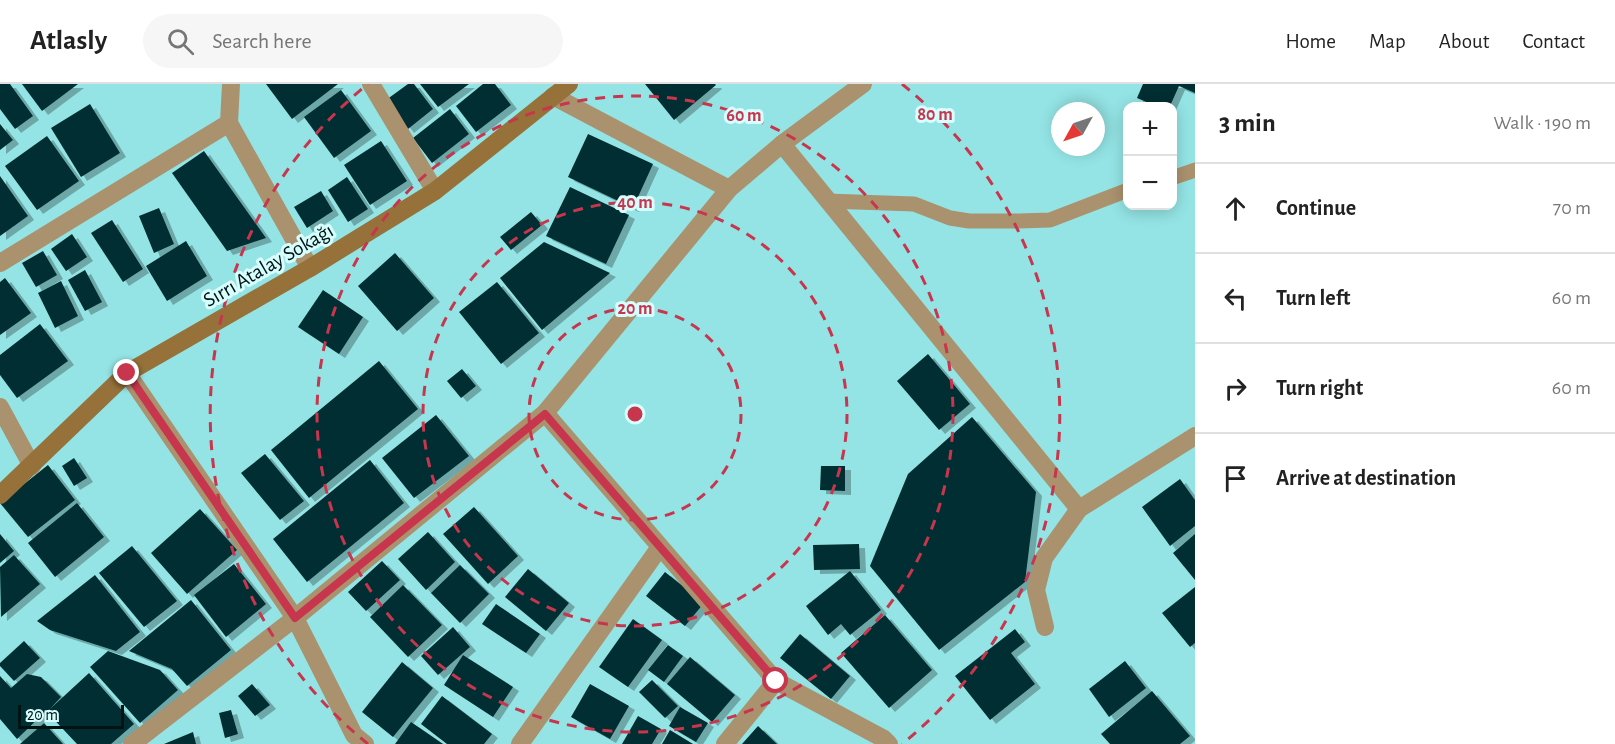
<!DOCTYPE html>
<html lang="en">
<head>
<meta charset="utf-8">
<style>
	body { margin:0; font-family:"Alegreya Sans",sans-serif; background:#f6f6f6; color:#222 }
	.controls { position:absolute; right:18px; top:18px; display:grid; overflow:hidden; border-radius:12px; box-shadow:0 3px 15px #0003 }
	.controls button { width:54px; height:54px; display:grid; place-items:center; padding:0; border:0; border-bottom:2px solid #e0e0e0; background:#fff; color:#222; font:30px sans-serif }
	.compass { position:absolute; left:1051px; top:18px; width:54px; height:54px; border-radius:50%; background:#fff; box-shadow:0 3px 15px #0003; rotate:230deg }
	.scale { position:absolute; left:18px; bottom:15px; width:106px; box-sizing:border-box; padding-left:6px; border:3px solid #001313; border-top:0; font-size:16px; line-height:21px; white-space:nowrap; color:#001313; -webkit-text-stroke:4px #d7fdfd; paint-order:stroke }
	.stop { position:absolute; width:18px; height:18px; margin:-14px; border:4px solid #c7364d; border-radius:50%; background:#fff }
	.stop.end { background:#c7364d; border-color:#fff; box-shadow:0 2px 6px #0008 }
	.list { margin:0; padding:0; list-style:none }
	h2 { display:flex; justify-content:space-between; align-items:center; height:78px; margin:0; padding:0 24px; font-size:26px }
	h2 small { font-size:20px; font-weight:400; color:#767676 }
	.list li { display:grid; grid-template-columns:39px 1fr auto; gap:18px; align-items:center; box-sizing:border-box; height:90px; padding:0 24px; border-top:2px solid #e0e0e0 }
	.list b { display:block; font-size:22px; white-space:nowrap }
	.list em { font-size:20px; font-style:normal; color:#767676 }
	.icon { flex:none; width:33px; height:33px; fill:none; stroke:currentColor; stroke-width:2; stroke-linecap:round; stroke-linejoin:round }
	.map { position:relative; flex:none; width:1195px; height:660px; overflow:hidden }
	header { display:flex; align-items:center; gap:36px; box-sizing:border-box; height:84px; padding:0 30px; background:#fff; border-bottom:2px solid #e0e0e0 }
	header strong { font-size:28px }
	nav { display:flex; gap:33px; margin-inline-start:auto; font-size:21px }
	.search { width:420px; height:54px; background:#f6f6f6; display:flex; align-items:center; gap:15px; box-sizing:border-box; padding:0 21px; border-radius:33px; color:#767676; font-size:22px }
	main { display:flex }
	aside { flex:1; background:#fff }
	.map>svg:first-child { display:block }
	.building { fill:#002f30; filter:url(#shadow) }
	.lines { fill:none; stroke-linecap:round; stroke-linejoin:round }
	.service { stroke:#ab926f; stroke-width:15 }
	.minor { stroke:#ab926f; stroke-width:18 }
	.secondary { stroke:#96723a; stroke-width:18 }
	.route { stroke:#c7364d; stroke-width:8 }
	.ring { fill:none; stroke:#c7364d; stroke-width:3; stroke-dasharray:10 8 }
	.labels { text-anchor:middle; stroke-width:6; stroke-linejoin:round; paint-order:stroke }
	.street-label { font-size:21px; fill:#001313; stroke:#d7fdfd }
	.centre { fill:#c7364d; stroke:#d7fdfd; stroke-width:3 }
	.ring-label { font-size:18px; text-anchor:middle; font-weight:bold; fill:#c7364d; stroke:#d7fdfd; stroke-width:6; stroke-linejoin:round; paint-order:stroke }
</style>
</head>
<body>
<header>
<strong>Atlasly</strong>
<div class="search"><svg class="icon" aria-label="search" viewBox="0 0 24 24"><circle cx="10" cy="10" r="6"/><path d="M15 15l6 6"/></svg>Search here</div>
<nav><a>Home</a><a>Map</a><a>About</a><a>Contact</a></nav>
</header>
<main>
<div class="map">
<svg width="1195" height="660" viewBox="0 0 1195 660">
	<defs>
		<filter id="shadow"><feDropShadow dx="6" dy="4" stdDeviation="0" flood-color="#0004"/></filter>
	</defs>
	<rect width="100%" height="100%" fill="#94e4e5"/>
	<g class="building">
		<polygon points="0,0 10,0 33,32 15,45 0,25"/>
		<polygon points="22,0 78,0 42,27"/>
		<polygon points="266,0 338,0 292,35"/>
		<polygon points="408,0 414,0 433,25 408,45 386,16"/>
		<polygon points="420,0 469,0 438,23"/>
		<polygon points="483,0 495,0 511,21 476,48 456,22"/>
		<polygon points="645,0 715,0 716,1 674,36"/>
		<polygon points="1143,0 1195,0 1195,9 1179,2 1170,22 1156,22 1137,14"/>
		<polygon points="341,6 371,47 334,74 304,33"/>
		<polygon points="90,20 120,69 81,93 51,44"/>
		<polygon points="450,25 469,50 432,79 413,54"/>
		<polygon points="0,40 13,56 0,66"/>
		<polygon points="588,50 653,80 633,124 568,93"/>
		<polygon points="47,52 79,97 37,126 5,82"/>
		<polygon points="381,57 407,97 370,121 344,81"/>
		<polygon points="204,67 266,154 227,167 172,89"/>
		<polygon points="0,92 28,132 0,152"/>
		<polygon points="347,93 368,125 348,138 328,106"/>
		<polygon points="570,103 629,131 606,180 546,152"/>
		<polygon points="321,107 333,127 307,144 294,123"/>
		<polygon points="159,124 174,160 154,169 139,132"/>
		<polygon points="531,128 542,141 511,166 500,153"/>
		<polygon points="112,136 143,185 123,198 91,149"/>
		<polygon points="72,150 87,173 66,187 51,165"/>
		<polygon points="186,157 207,192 167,217 146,182"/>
		<polygon points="544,158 610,189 542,246 500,194"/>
		<polygon points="43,167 57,191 36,203 22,179"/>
		<polygon points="395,169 434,214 397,247 358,202"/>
		<polygon points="85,186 102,218 85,227 68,196"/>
		<polygon points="5,194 31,229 0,251 0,198"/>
		<polygon points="61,197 78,232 55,244 38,209"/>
		<polygon points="497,198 539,249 501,280 459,228"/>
		<polygon points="323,206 363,233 339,270 298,243"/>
		<polygon points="40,240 68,277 17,314 0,291 0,271"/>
		<polygon points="928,270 970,320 939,346 897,297"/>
		<polygon points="379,277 418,325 309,414 271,366"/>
		<polygon points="462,285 476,302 461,314 447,297"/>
		<polygon points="436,331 469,372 414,414 382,374"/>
		<polygon points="972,333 1036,408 1025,498 939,566 870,482 908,390"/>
		<polygon points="265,370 304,417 280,436 241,389"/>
		<polygon points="74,374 87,394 74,402 62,382"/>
		<polygon points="370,376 404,419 307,498 273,455"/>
		<polygon points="48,381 75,416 28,453 0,419"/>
		<polygon points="821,382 845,382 845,407 820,406"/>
		<polygon points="1180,395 1195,416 1195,442 1170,462 1142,423"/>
		<polygon points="77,419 104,453 55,493 28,459"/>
		<polygon points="474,423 518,472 488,500 443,450"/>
		<polygon points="200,425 237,466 187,510 151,469"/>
		<polygon points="428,448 455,478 426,506 398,475"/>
		<polygon points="0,450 14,467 0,479"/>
		<polygon points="1195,450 1195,496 1173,469"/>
		<polygon points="859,460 860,485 814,486 813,461"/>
		<polygon points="132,462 177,517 144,543 99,489"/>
		<polygon points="14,471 40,500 1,533 0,483"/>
		<polygon points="382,477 400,496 366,527 348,508"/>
		<polygon points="234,480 266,520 226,553 194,511"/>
		<polygon points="460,481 489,510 460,539 431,509"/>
		<polygon points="528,485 569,519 546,547 505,513"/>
		<polygon points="850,487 881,526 850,551 841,540 828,551 806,522"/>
		<polygon points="665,488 704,519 685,542 646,512"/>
		<polygon points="95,491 140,548 116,567 50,546 37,537"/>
		<polygon points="403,501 442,541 408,573 370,533"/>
		<polygon points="1195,503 1195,559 1190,563 1162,529"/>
		<polygon points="191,516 231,566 187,602 172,585 129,567"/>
		<polygon points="496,520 540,550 526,569 482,540"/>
		<polygon points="885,531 932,586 889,624 841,569"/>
		<polygon points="633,535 662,556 628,603 599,583"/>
		<polygon points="453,543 470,563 438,591 421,572"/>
		<polygon points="1015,545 1025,558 1011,569 1035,600 990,636 955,592"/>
		<polygon points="800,550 850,592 831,615 780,574"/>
		<polygon points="24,557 40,574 14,597 0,582 0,579"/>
		<polygon points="668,561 683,572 664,598 648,586"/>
		<polygon points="108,567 160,586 178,606 140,639 90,583"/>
		<polygon points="463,571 513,603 493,633 444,601"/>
		<polygon points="690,573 735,611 712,638 667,600"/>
		<polygon points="1125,577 1146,604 1109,633 1089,605"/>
		<polygon points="402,578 433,604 393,653 362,628"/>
		<polygon points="89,589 134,640 111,660 77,660 46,627 17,655 0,635 0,592 11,604 27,590 41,593 61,613 50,625"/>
		<polygon points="652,596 678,622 665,634 639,608"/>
		<polygon points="252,600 270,621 255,632 238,612"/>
		<polygon points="590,600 629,622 610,655 571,633"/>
		<polygon points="1152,607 1190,652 1180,660 1110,660 1101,650"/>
		<polygon points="442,612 492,650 484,660 447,660 421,640"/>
		<polygon points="680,623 708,639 696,658 669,642"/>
		<polygon points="231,626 238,650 225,654 219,629"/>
		<polygon points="638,632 661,645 652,660 622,660"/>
		<polygon points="411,638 443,660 395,660"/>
		<polygon points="44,639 63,660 20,660"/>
		<polygon points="758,642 777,660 742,660"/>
		<polygon points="670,646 693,660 662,660"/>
		<polygon points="193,648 196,660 164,660"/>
	</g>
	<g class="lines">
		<g class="service">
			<polyline points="1172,94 1195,86"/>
			<polyline points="827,117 914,120 950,134 969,137 1019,137 1050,136 1128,106"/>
		</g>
		<g class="minor">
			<polyline points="231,0 229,39 310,184"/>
			<polyline points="371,0 435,107"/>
			<polyline points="553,12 729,105"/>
			<polyline points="782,60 1079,425"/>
			<polyline points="0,179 229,39"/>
			<polyline points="127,289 295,534 354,651 365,660"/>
			<polyline points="0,323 32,382"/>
			<polyline points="545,329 729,105 782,60 863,0"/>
			<polyline points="1045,543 1036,506 1044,474 1079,425 1195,352"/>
			<polyline points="132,660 295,534 545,329 776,597 884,655 889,660"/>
			<polyline points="520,660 660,463"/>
			<polyline points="725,660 776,597"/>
		</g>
		<polyline class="secondary" points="0,411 127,289 310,184 435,107 569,0"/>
	</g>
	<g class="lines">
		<polyline class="route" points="127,289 295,534 545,330 776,597"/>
	</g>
	<g class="ring">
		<circle cx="635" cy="330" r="106"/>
		<circle cx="635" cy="330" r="212"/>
		<circle cx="635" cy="330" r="318"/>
		<path d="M368 660A424 424 0 0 1 368 0M902 0A424 424 0 0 1 902 660"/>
	</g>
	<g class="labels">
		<g class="street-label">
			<text transform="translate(268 181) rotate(-30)" y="7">Sırrı Atalay Sokağı</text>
		</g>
	</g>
	<circle cx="635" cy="330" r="9" class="centre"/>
	<g class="ring-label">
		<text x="935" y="36">80 m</text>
		<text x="744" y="37">60 m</text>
		<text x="635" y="124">40 m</text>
		<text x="635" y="230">20 m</text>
	</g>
</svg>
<div class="controls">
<button>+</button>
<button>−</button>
</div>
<svg class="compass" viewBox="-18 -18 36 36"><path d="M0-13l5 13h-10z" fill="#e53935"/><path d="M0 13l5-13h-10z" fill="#767676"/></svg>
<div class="scale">20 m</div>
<div class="stop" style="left:776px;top:597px"></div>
<div class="stop end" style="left:127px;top:289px"></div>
</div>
<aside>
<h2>3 min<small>Walk · 190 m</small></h2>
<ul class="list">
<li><svg class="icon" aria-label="ahead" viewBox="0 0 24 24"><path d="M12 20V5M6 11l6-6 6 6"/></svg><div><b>Continue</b></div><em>70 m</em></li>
<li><svg class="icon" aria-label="left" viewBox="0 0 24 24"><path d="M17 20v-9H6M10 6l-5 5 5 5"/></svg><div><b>Turn left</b></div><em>60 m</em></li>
<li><svg class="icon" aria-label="right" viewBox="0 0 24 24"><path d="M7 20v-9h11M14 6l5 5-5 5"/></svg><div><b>Turn right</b></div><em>60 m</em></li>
<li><svg class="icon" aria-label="arrive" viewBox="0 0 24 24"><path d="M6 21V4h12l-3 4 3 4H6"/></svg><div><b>Arrive at destination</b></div></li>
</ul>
</aside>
</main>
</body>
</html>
